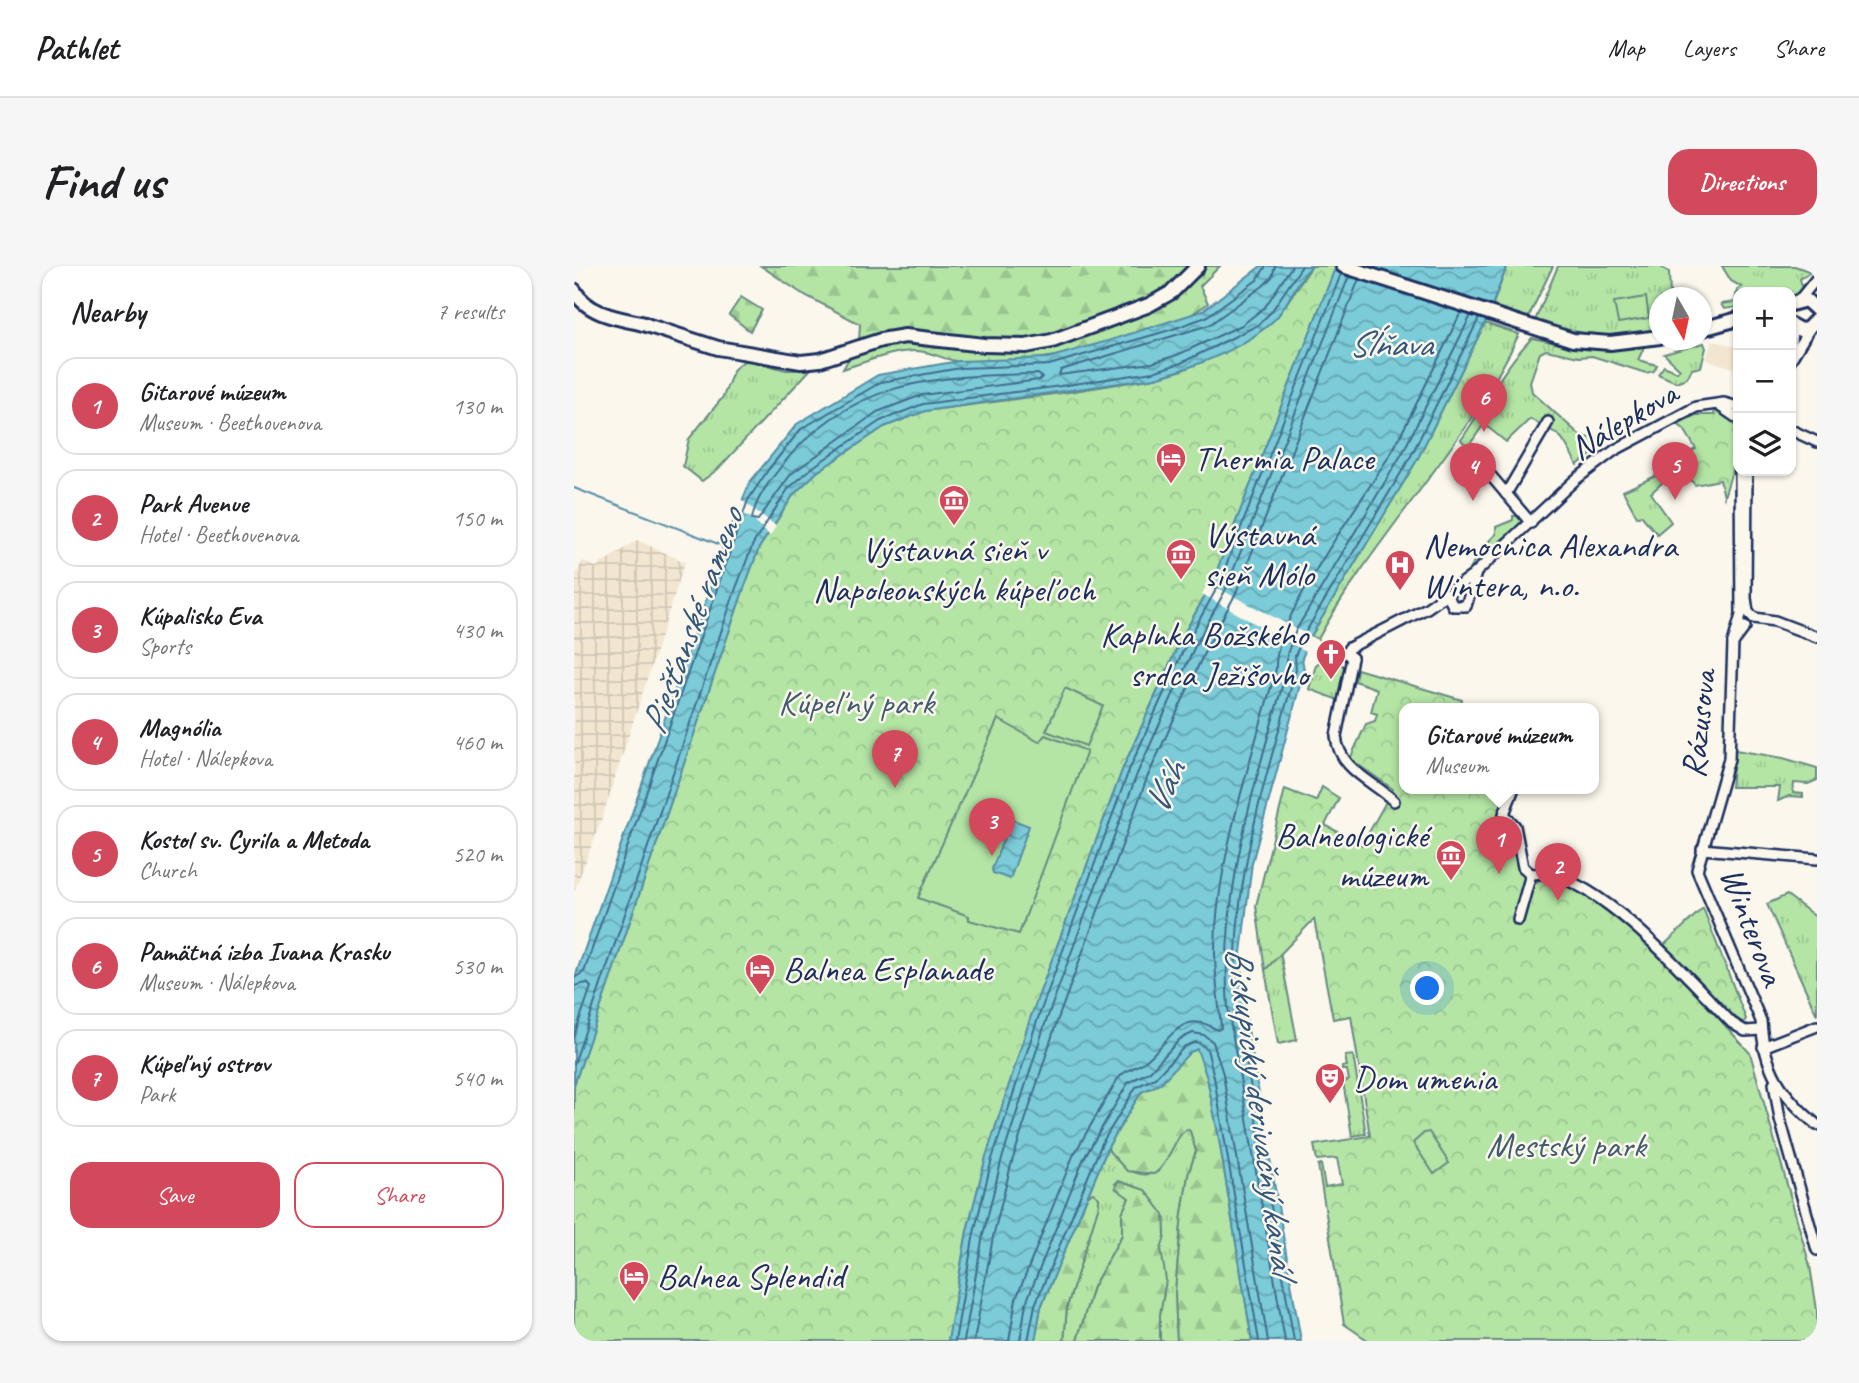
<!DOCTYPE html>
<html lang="en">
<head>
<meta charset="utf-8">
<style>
	body { margin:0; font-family:Caveat,sans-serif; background:#f6f6f6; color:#202124 }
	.controls { position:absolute; right:21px; top:21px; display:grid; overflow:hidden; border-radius:14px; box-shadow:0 2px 5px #0004 }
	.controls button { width:63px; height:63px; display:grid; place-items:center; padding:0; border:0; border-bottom:2px solid #e0e0e0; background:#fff; color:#202124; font:35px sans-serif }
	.compass { position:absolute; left:1075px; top:21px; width:63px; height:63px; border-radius:50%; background:#fff; box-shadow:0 2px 5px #0004; rotate:171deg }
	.you { position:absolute; left:854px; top:723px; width:24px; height:24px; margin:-18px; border:5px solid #fff; border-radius:50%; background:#1a73e8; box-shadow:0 0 0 10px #1a73e833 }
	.badge { display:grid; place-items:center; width:46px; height:46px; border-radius:50%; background:#d1495b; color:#fff; font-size:23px; font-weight:700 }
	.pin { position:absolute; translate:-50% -58px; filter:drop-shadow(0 2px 4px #0008) }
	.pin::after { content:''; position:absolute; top:37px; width:24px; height:21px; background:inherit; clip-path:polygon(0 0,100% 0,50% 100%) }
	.popup { position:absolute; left:825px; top:437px; width:200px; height:91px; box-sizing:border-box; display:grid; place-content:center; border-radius:14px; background:#fff; filter:drop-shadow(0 2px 5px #0005); font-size:23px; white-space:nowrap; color:#757577 }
	.popup b { font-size:26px; color:#202124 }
	.popup::after { content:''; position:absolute; left:50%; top:100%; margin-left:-14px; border:14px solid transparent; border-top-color:#fff }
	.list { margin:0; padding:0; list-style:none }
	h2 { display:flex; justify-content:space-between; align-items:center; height:91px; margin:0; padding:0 28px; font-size:30px }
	h2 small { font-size:23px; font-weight:400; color:#757577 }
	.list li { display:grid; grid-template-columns:46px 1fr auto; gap:21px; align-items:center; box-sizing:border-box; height:98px; margin:0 14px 14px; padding:0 14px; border:2px solid #e0e0e0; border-radius:21px }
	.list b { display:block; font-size:26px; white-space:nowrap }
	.list p { margin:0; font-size:23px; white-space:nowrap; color:#757577 }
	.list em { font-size:23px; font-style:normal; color:#757577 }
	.actions { display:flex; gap:14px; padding:21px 28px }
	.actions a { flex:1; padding:16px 0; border:2px solid #d1495b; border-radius:21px; text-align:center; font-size:24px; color:#d1495b }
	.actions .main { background:#d1495b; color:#fff }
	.icon { flex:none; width:38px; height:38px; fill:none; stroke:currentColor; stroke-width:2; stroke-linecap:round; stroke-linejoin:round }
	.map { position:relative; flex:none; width:1243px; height:1075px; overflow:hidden; border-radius:21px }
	header { display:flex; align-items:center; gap:42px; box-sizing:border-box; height:98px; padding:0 35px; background:#fff; border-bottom:2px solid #e0e0e0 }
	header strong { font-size:33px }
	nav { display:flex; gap:38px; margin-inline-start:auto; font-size:24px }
	.intro { display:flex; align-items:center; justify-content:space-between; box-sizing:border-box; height:168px; padding:0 42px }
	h1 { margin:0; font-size:49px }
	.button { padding:18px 32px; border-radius:21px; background:#d1495b; color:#fff; font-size:24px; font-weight:700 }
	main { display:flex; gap:42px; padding:0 42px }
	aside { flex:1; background:#fff; border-radius:21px; box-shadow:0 2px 5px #0004 }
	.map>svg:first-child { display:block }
	.built { fill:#f2e6d0 }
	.industrial { fill:url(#industrial-grid) }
	.grass { fill:url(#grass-tufts); stroke:#688a82; stroke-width:2 }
	.forest { fill:url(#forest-firs); stroke:#688a82; stroke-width:2 }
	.cemetery { fill:url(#cemetery-stones); stroke:#688a82; stroke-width:2 }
	.park { fill:url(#park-crowns); stroke:#688a82; stroke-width:2 }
	.garden { fill:#b4e5a5; stroke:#688a82; stroke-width:2 }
	.water { fill:url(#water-waves); stroke:#558da7; stroke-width:2 }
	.pier { fill:#fbf7ec }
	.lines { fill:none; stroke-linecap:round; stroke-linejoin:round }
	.shore { stroke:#416d8f; stroke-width:2 }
	.stream { stroke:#558da7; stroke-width:2 }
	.street-casing { stroke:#1b2f5e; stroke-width:14 }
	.secondary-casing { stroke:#1b2f5e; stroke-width:18 }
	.street { stroke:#fbf7ec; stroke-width:9 }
	.secondary { stroke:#fbf7ec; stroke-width:12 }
	.labels { text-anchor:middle; stroke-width:5; stroke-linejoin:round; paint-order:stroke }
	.street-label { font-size:35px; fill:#1b2f5e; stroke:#fbf7ec }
	.poi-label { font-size:35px; fill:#1b2f5e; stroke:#fbf7ec; text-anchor:start }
	.park-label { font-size:35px; fill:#415c70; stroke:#fbf7ec }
	.water-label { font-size:37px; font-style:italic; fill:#33567c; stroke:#fbf7ec }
</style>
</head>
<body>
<header>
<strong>Pathlet</strong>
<nav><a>Map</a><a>Layers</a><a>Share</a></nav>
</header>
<div class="intro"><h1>Find us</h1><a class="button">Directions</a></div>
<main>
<aside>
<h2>Nearby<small>7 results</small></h2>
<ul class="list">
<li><span class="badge">1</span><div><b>Gitarové múzeum</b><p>Museum · Beethovenova</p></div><em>130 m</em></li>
<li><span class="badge">2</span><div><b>Park Avenue</b><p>Hotel · Beethovenova</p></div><em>150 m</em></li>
<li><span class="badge">3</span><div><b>Kúpalisko Eva</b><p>Sports</p></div><em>430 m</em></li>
<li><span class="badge">4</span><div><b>Magnólia</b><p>Hotel · Nálepkova</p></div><em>460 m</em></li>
<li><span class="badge">5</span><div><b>Kostol sv. Cyrila a Metoda</b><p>Church</p></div><em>520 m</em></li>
<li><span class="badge">6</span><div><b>Pamätná izba Ivana Krasku</b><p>Museum · Nálepkova</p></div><em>530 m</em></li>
<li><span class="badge">7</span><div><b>Kúpeľný ostrov</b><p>Park</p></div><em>540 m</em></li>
</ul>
<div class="actions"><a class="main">Save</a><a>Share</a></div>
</aside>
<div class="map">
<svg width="1243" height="1075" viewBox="0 0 1243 1075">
	<defs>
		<pattern id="industrial-grid" width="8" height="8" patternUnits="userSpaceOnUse" patternTransform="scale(1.75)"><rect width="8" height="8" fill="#f2e6d0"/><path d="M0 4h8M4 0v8" fill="none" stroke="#cfc6b5"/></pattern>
		<pattern id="grass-tufts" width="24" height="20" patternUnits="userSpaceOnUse" patternTransform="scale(1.75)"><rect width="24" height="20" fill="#b4e5a5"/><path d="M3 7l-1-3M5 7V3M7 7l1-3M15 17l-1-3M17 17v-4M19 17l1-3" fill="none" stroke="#9ac590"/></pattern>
		<pattern id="forest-firs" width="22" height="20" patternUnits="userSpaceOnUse" patternTransform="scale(1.75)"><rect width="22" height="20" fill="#b4e5a5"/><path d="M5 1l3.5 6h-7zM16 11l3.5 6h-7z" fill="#9ac590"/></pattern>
		<pattern id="cemetery-stones" width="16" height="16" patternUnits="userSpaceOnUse" patternTransform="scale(1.75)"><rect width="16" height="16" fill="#b4e5a5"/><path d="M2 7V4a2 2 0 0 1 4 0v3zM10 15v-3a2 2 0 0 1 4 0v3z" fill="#9ac590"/></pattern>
		<pattern id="park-crowns" width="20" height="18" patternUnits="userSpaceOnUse" patternTransform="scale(1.75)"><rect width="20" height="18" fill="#b4e5a5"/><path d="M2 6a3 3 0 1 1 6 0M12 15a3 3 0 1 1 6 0" fill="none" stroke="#9ac590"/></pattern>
		<pattern id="water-waves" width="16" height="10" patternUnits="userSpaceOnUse" patternTransform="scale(1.75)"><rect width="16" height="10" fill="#7bcbd8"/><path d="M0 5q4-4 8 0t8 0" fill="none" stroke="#64a5b2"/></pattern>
	</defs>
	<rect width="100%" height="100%" fill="#fbf7ec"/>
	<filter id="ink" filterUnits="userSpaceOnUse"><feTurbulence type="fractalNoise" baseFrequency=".0143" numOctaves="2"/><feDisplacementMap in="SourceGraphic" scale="14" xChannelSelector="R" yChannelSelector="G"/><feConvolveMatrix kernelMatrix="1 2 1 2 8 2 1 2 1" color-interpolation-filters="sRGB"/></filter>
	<g filter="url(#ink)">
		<polygon class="built" points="1138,74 1164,82 1164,103 1132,94"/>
		<polygon class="industrial" points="63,274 111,296 28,552 0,626 0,312 9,295 22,301"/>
		<g class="grass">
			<polygon points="933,0 979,0 955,50 950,54 917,44"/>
			<polygon points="984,0 1085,0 1095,6 1096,29 1099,31 1086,32 1085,65 1034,72 960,57"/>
			<polygon points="1148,0 1221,0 1237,6 1226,13 1229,24 1217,30 1217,26 1164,26 1164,41 1150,43 1147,38 1161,36 1163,24 1168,21 1157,15"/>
			<path d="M911,57L945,68C893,180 803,266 744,373L737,370L843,194Z"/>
			<path d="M958,72L1011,83L1071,79L1064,94L1083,99L1080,105L1072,107L1018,90L1005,91L972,84L966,87L956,116L958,126L1008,171L1029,173L1021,186L1003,199C986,165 988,170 956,153L932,176L910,158L894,181L887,174C911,140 929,101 958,72Z"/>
			<polygon points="1130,77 1132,82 1127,101 1118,103 1113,112 1102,116 1084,108 1090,100 1103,106 1106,103 1090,88"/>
			<polygon points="177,95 212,104 236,104 144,203 128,215 109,200 115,173 149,131 160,103 170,95"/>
			<polygon points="1086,208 1088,217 1077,227 1097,256 1083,268 1067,249 1063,251 1049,225"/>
			<polygon points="939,250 947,250 949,255 897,302 903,287 922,268 922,261 939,254"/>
			<polygon points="754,393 772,401 764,434 735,423 742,399 749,393"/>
			<polygon points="1161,484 1209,492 1243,502 1243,514 1234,518 1220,517 1219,527 1229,528 1229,531 1215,530 1204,535 1206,521 1157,521"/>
			<polygon points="1213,629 1243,652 1243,749 1193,638"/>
			<polygon points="706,686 723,774 704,778 691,704"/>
			<polygon points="779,789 792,868 778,870 768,810 771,816 775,814 773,804 768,804 768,801 773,800 771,790"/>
			<path d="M613,863L616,865L622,885L614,909L608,948L601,1026L603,1075H586V1048L590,1027L587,983L591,970L590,949L571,924L544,915L541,918L555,932L548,948V969L519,1021L503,1075H490L493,1041L525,938L516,928L514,929L534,881C536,888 540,888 544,893C554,906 568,913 585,905L607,867Z"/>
		</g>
		<g class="forest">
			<path d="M187,0H646L626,20L634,37C589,76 441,104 382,95C368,93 357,85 341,85C317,85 292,96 269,103L285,75L286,58L227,27Z"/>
			<path d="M624,783L633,812L644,867L678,1075H603L601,1026L608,948L614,909L622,885L616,865L613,863C598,873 596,898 580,908L553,905L535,885L534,881L567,826L578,822L616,786Z"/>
			<polygon points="544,915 571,924 590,949 591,970 587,983 592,1014 586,1048 586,1075 503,1075 519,1021 548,969 548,947 555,932 541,922"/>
			<polygon points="519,927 525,932 525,939 493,1041 490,1075 461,1075 467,1041 514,929"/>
		</g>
		<polygon class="cemetery" points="167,31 188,44 176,65 155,49"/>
		<g class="park">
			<polygon points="738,0 762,0 638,317 607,373 549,502 456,753 412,891 393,965 374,1075 0,1075 0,819 169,325 185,282 220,228 243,206 310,161 351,145 488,127 581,112 609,104 688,64 703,51"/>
			<path d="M1141,143L1159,151C1168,181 1159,202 1150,231L1146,214L1121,219L1107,203L1092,213L1086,208L1093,204L1085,190L1096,184L1102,192L1122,183L1110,163L1103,158L1122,149H1140Z"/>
			<polygon points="783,403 888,434 886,442 830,442 830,522 936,522 937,527 924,552 939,564 943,591 953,615 959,618 973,609 1008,626 1086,687 1176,787 1236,1000 1243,1044 1243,1075 795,1075 770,1058 744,899 747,898 751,921 768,918 763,892 743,894 740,879 796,870 777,750 759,753 740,653 691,704 682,640 711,523 742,535 748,521 765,532 751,559 788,579 819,523 776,493 792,458 801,455 803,448 797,446 803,423 781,415"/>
			<polygon points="1129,642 1172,753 1169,758 1135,728 1090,679"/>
		</g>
		<g class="garden">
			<polygon points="1072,31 1075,52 1044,57 1040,36"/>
			<polygon points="491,422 529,440 512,480 472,465"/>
			<polygon points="424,453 465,476 471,469 513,485 445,668 395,654 395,650 344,632"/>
			<polygon points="855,866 875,897 860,908 839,877 850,867"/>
		</g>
		<g class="water">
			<path d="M687,0H738C722,14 715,38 701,53C671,83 620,101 581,112L351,145L310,161L243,206L220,228L185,282L169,325L0,819V714L149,285L147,279L151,276L176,216L223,158L304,109L385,95L474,92L537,74L628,45Z"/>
			<polygon points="762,0 933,0 911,57 843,194 737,370 728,392 730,404 678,597 667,687 670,740 727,1075 678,1075 644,867 633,812 623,783 616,786 586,818 567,826 534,881 467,1041 461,1075 374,1075 393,965 412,891 456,753 549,502 607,373 638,317"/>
			<polygon points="437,553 455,560 436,613 419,607 418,603"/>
		</g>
		<g class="pier">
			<polygon points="164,231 202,260 196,270 180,254 160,242"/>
			<polygon points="634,317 740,372 734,387 628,328"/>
		</g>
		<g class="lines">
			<g class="shore">
				<polyline points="701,0 698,11 689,20 635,59 487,104 485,109 578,97 603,89 668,59 691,41 718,0"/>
				<path d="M464,108L468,111L465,114L348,129L303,146L217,208L184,254L178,253C181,234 194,217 206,202C273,114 362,109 464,108Z"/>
				<polyline points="0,712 10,706 174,234 194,204 227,163 307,116 386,102 475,99 596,64 632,51 683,14 692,0"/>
				<polyline points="0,720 13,717 17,721 0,770"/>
				<polyline points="0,798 162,322 179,278 214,223 239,201 306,155 349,138 487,120 579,106 607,97 684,59 697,46 728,0"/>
				<polyline points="381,1075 400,967 418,893 463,755 555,504 613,376 644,320 767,8"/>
				<polyline points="390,1075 409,969 427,896 471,758 563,508 621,380 652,323 775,10"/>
				<polyline points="400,1075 419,971 437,899 481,761 573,512 631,385 662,327 785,13"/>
				<path d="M435,1075L442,1033L499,890L543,814C551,803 560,803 570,796C595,778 606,740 643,764L647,762C645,737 641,712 641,687C641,597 678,491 702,403C698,352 794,229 821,180C844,136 865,91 887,46"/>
				<polyline points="446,1075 452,1037 509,894 554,817 576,805 606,773 619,767 630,769 639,776 649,808 694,1075"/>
				<polyline points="454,1075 461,1039 528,877 562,821 581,812 611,780 623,776 633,783 640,811 685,1075"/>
				<path d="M711,1075L654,742C645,625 682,515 713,403V388L722,364L829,186L897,49"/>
				<path d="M720,1075L663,741C654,625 691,515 722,404L721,390L731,367L837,190L905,52"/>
			</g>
			<polyline class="stream" points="0,222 147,279"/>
			<g class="street-casing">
				<g id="street">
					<polyline points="1226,33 1243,12"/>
					<polyline points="1217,79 1218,61"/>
					<polyline points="1217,93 1236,62"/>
					<polyline points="1144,139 1163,152"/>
					<polyline points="1217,164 1243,176"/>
					<path d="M1166,205L1167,349L1159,377L1155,493L1123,604L1187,755C1190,803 1207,829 1243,859"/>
					<polyline points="1173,205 1172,332 1174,346 1180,352"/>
					<polyline points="917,210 957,257"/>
					<polyline points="932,228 974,156"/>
					<polyline points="873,328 879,340 892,340 902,307"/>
					<polyline points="1180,352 1201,355 1243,371"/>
					<polyline points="1159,377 1171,361"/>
					<polyline points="778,392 772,387 775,382 853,342 897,311 1001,214 1041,184 1122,141 1150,137 1164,141"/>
					<path d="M778,392L762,470C765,504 798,514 820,535"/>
					<polyline points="940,522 930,548 941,560 949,601 957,608 944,654"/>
					<polyline points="1128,583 1243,593"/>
					<path d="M957,608C1017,598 1118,717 1158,757L1171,765L1187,764"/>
					<polyline points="1189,781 1243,760"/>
					<polyline points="1200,817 1206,853 1243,984"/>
				</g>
			</g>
			<g class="secondary-casing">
				<g id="secondary">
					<polyline points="769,0 999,74 1036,77 1086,71"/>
					<path d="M0,24C13,49 47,53 71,58"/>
					<polyline points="1217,38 1232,34 1243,44"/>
					<polyline points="66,57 144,82 227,96 246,94 307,74 331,70 410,79 452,80 478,75 575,39 598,26 624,0"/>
					<polyline points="1217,59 1226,64 1233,63 1243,53"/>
					<polyline points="1128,63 1164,53"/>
				</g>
			</g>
			<use href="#street" class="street"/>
			<use href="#secondary" class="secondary"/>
		</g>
	</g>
	<defs>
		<g id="hotel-pin" transform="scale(1.575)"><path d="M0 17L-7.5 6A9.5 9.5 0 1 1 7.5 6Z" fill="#d1495b" stroke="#fbf7ec"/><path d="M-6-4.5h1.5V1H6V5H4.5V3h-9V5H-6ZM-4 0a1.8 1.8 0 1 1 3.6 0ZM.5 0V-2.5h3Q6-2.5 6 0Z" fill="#fff"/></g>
		<g id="museum-pin" transform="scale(1.575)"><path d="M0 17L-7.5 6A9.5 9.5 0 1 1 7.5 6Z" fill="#d1495b" stroke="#fbf7ec"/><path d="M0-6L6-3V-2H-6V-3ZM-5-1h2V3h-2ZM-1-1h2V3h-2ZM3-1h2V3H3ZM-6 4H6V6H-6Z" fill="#fff"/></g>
		<g id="hospital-pin" transform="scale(1.575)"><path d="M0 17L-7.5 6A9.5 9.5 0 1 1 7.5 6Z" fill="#d1495b" stroke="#fbf7ec"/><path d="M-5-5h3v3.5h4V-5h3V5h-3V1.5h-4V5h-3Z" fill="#fff"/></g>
		<g id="church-pin" transform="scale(1.575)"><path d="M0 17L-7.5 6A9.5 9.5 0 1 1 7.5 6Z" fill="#d1495b" stroke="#fbf7ec"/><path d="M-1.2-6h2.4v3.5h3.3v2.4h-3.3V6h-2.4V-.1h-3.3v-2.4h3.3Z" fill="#fff"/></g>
		<g id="theatre-pin" transform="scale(1.575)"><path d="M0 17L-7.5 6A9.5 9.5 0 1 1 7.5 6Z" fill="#d1495b" stroke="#fbf7ec"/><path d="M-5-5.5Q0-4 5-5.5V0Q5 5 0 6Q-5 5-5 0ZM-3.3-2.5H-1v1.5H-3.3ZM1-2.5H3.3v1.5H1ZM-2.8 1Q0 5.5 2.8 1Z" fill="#fff"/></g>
	</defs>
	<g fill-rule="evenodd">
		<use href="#hotel-pin" x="597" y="192"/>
		<use href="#museum-pin" x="380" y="234"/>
		<use href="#museum-pin" x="607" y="288"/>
		<use href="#hospital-pin" x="826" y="299"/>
		<use href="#church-pin" x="757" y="388"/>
		<use href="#museum-pin" x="877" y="589"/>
		<use href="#hotel-pin" x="186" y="703"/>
		<use href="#theatre-pin" x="756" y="812"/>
		<use href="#hotel-pin" x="60" y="1010"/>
	</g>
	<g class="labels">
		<g class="street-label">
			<text transform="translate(1049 154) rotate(-31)" y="12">Nálepkova</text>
			<text transform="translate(1124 458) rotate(-84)" y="12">Rázusova</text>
			<text transform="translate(1179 660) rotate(69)" y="12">Winterova</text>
		</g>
		<g class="poi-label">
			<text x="620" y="204">Thermia Palace</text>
			<text x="630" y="280">Výstavná<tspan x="630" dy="40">sieň Mólo</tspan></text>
			<text x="849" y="291">Nemocnica Alexandra<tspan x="849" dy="40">Wintera, n.o.</tspan></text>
			<text x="380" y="295" text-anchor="middle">Výstavná sieň v<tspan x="380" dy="40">Napoleonských kúpeľoch</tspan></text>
			<text x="734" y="380" text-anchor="end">Kaplnka Božského<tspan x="734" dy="40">srdca Ježišovho</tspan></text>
			<text x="854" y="581" text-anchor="end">Balneologické<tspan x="854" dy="40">múzeum</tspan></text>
			<text x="209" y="715">Balnea Esplanade</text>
			<text x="779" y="824">Dom umenia</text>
			<text x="83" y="1022">Balnea Splendid</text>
		</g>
		<g class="park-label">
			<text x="282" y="448">Kúpeľný park</text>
			<text x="992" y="891">Mestský park</text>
		</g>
		<g class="water-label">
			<text x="816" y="90">Sĺňava</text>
			<text transform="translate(117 355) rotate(-70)" y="13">Piešťanské rameno</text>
			<text transform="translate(590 521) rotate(-65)" y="13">Váh</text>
			<text transform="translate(688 844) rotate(82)" y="13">Biskupický derivačný kanál</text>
		</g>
	</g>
</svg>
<div class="controls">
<button>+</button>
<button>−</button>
<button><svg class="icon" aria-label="layers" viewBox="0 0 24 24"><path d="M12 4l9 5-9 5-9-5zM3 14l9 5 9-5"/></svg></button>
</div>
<svg class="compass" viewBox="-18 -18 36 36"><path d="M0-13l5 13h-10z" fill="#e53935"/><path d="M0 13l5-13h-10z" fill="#757577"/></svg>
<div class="you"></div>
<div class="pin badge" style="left:925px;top:608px">1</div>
<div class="popup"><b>Gitarové múzeum</b>Museum</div>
<div class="pin badge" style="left:984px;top:635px">2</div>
<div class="pin badge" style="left:418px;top:590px">3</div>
<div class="pin badge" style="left:899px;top:235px">4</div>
<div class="pin badge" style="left:1101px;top:234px">5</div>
<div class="pin badge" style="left:910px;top:166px">6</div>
<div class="pin badge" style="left:321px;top:522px">7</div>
</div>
</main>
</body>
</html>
